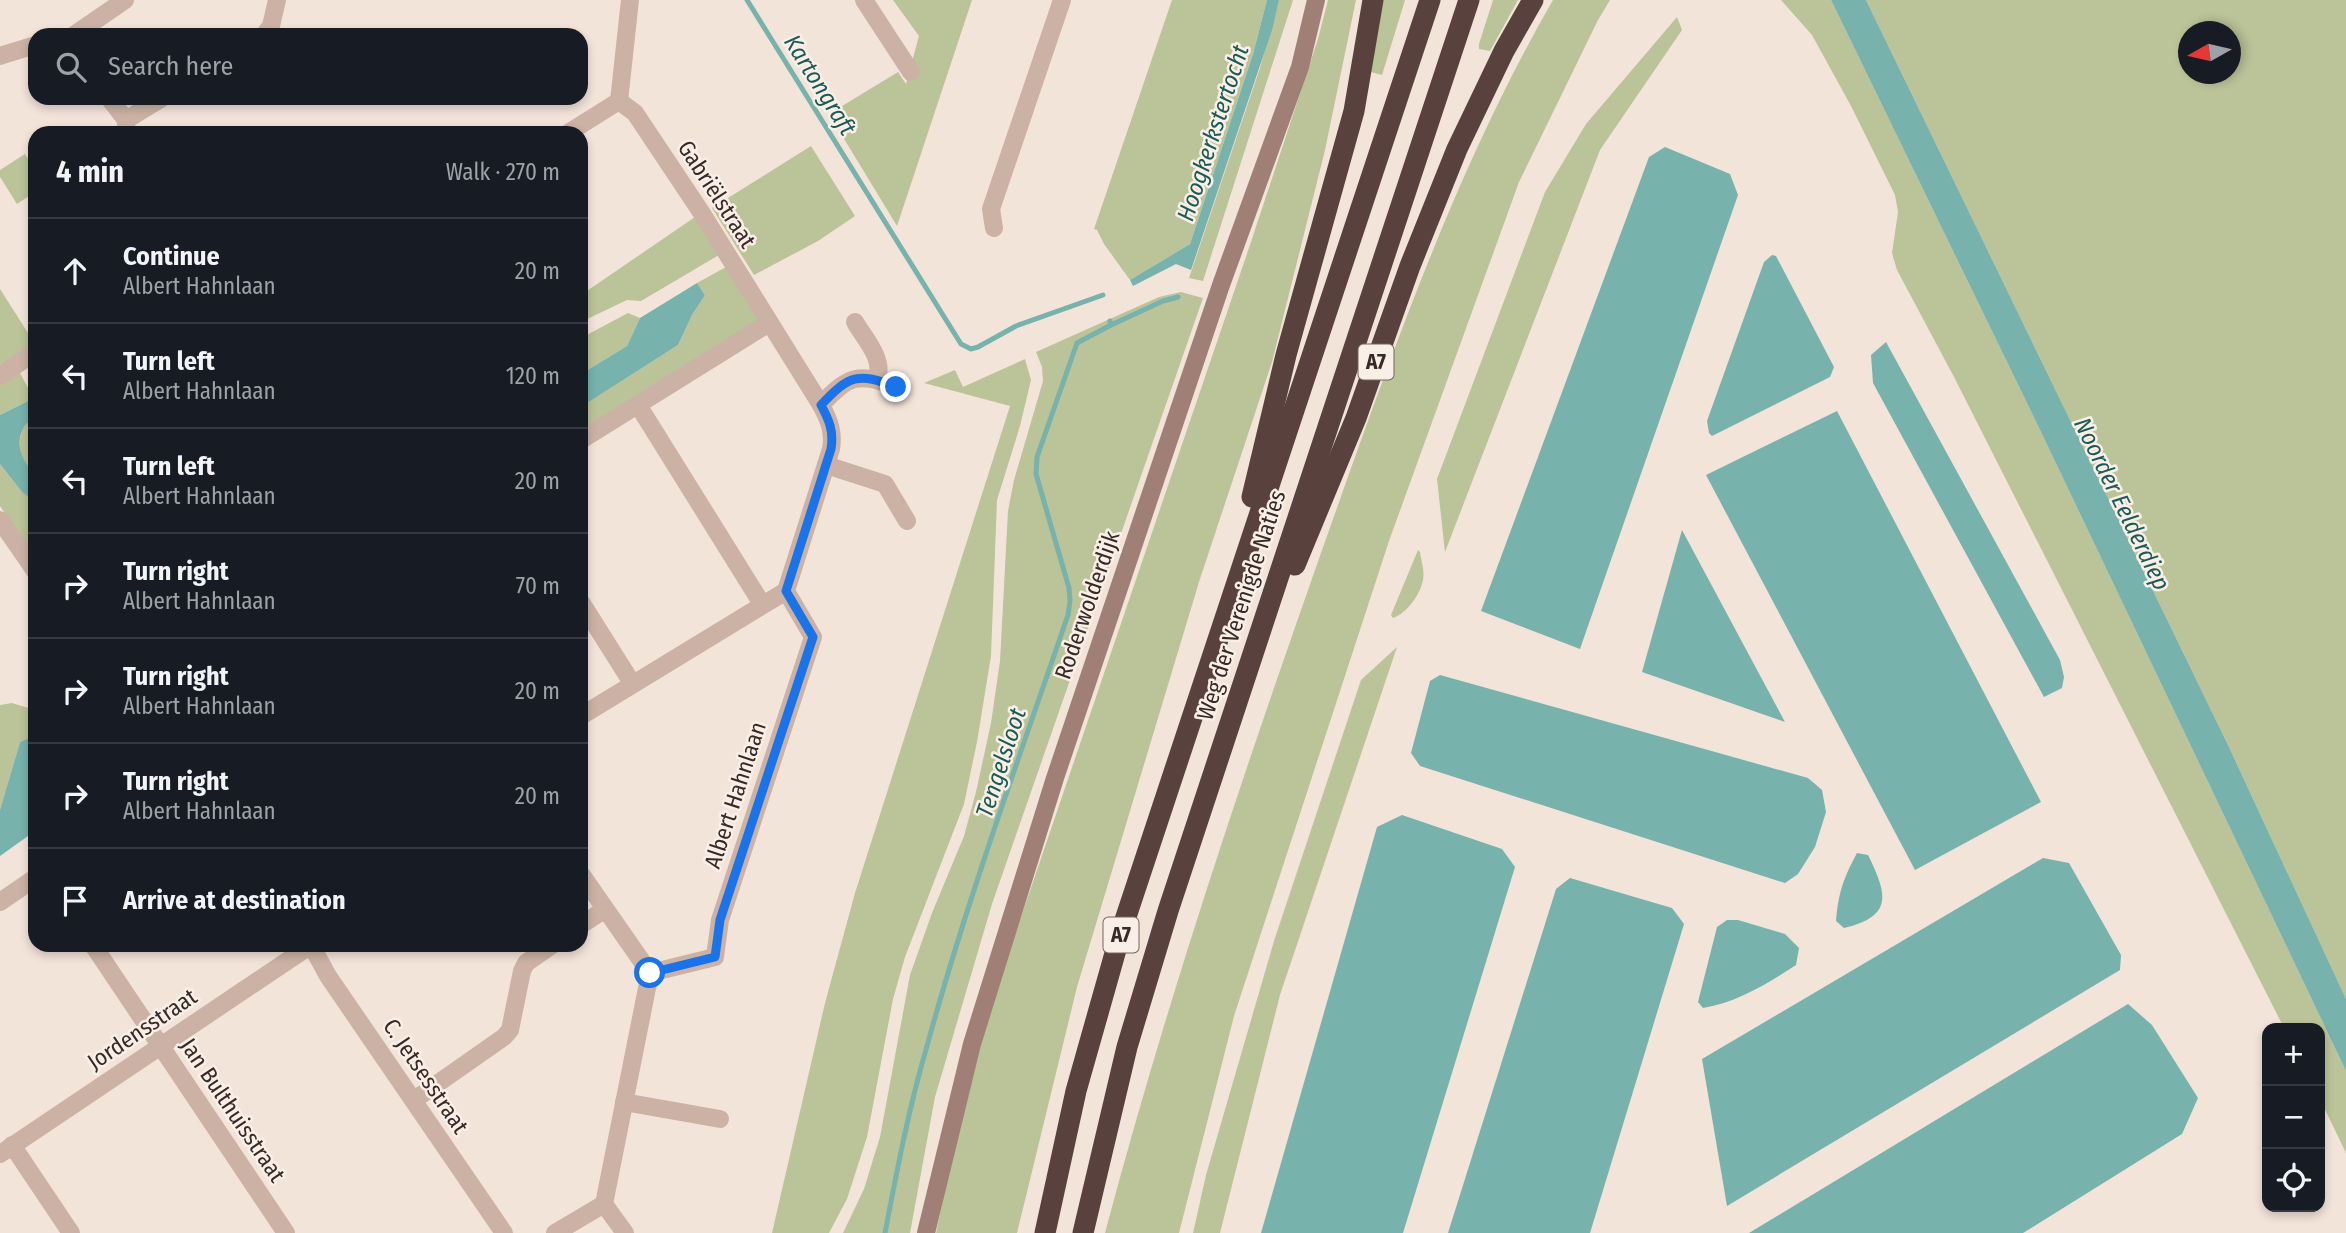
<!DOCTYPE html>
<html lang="en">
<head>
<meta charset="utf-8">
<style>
	body { margin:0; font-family:"Fira Sans Condensed",sans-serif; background:#20242c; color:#f1f3f6 }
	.controls { position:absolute; right:21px; bottom:21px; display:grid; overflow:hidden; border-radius:14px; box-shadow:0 4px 10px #0003 }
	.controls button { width:63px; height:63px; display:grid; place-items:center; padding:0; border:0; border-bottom:2px solid #363941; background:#171b24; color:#f1f3f6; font:35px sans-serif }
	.compass { position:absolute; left:2178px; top:21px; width:63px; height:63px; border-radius:50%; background:#171b24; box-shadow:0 4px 10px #0003; rotate:262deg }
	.stop { position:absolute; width:21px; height:21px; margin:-16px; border:5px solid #1a73e8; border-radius:50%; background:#fff }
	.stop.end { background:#1a73e8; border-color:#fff; box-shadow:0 2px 7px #0008 }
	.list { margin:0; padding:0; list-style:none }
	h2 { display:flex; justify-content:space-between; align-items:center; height:91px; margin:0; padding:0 28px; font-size:30px }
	h2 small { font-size:23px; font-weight:400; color:#9ea1a6 }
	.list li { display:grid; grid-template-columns:46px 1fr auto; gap:21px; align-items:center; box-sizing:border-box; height:105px; padding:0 28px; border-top:2px solid #363941 }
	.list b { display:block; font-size:26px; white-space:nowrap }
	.list p { margin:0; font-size:23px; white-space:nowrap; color:#9ea1a6 }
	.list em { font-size:23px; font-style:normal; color:#9ea1a6 }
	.icon { flex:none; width:38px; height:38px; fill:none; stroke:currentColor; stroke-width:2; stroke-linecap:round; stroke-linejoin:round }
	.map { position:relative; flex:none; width:2346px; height:1233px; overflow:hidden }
	.search { position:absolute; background:#171b24; box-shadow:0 4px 10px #0003; left:28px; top:28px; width:560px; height:77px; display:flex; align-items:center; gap:18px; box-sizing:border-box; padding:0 24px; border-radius:21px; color:#9ea1a6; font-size:26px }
	.panel { position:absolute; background:#171b24; box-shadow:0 4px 10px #0003; left:28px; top:126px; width:560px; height:826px; border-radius:21px }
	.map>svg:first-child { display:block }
	.green { fill:#bbc399; fill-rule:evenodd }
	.water { fill:#77b2ac }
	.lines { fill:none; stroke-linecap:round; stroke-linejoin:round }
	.stream { stroke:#77b2ac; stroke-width:5 }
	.street { stroke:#ccb2a5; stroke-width:18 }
	.secondary { stroke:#a08076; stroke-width:18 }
	.highway { stroke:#59423d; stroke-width:21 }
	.route { stroke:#1a73e8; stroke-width:9 }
	.labels { text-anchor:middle; stroke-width:5; stroke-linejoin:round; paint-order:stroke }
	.shield { fill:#faefe6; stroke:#726560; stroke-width:2 }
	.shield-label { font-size:21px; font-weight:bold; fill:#372a27 }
	.street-label { font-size:23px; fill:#372a27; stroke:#faefe6 }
	.water-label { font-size:24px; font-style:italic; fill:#1a5b57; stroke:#faefe6 }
</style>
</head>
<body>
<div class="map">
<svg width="2346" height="1233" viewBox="0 0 2346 1233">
	<rect width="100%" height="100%" fill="#f3e4da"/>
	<g class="green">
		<polygon points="893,0 972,0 897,226 829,114 898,72 906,84 919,36"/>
		<polygon points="1172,0 1267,0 1253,54 1190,244 1130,280 1104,244 1097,230 1094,229"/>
		<polygon points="1279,0 1293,0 1203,281 1189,278 1260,68"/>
		<polygon points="1328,0 1356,0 1325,150 1272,362 1199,582 1077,987 1017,1233 936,1233 945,1190 989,1011 1251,242 1318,39"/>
		<polygon points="1380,0 1405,0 1382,75 1367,71"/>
		<polygon points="1493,0 1518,0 1490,51 1479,49 1479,44"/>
		<path d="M1553,0H1610L1598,20L1519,182L1389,541L1234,1016L1179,1233H1105C1166,1003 1242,777 1321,553C1387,367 1454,171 1553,0Z"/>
		<polygon points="1781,0 1831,0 2041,432 2346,1071 2346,1153 2320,1099 2320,1028 2284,1028 1954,377 1897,270 1892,253 1898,212 1895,195 1851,106 1812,35"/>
		<path d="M1866,0H2346V999L2228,745ZM2188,32H2230V74H2188Z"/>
		<polygon points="1677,17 1682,30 1600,150 1445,552 1437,479 1545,192 1586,124"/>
		<polygon points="811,146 855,216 818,241 754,275 712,208"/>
		<polygon points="25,154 35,169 35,192 17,204 0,177 0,170"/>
		<polygon points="695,217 719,255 641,301 627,300 581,322 581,295"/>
		<polygon points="726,267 759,321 581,430 581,407 678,345 692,315 705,295 697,283"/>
		<polygon points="0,289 35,344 0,370"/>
		<polygon points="1181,292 1203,298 992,904 935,1097 910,1233 843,1233 864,1189 880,1137 910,975 932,913 964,836 976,792 991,723 1000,661 1008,511 1014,480 1043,381 1042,367 1036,352 1159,297"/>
		<polygon points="628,313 640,318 627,346 581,374 581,338"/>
		<polygon points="1025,359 1031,380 1020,426 997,500 991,656 977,742 964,804 905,957 893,999 867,1137 847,1199 829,1233 772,1233 825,1003 855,893 1010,406 924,383 955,370 963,387"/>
		<polygon points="20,373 35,401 30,400 0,415 0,385"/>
		<path d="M35,420V476C20,462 14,441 26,424Z"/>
		<polygon points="0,464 22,492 35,502 35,559 0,506"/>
		<path d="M1418,550L1420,552C1421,560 1425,572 1423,580C1420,595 1407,613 1393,618L1391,615Z"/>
		<polygon points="1397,647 1280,995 1220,1233 1193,1233 1206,1175 1274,941 1361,680"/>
		<polygon points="12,703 35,710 35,735 20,742 0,810 0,705"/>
	</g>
	<g class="water">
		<polygon points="1267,0 1279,0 1272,30 1191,270 1176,264 1133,286 1130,280 1190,244 1253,54"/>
		<polygon points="1831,0 1866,0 2228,745 2346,999 2346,1071 2041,432"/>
		<polygon points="1665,147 1730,174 1738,195 1580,649 1481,611 1649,157"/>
		<polygon points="1772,255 1776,256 1834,367 1830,377 1712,436 1709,433 1707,421 1764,262"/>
		<polygon points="697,283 705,295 692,315 678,345 581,407 581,374 627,346 640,318"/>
		<polygon points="1886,342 2060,660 2064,677 2062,688 2044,697 1873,383 1871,355"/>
		<path d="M30,400L35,401V420L26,424C13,443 22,458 33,474C37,480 35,494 35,502L22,492L0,464V415Z"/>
		<polygon points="1837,411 2041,802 1915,870 1706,475"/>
		<polygon points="1682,530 1785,722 1642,672"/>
		<polygon points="1440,675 1808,778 1822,790 1826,812 1815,847 1798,874 1785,883 1420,766 1411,753 1430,681"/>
		<polygon points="35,735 35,831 0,856 0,810 20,742"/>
		<polygon points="1402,815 1502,849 1515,867 1403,1233 1261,1233 1377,827"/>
		<path d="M1857,853L1868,855C1887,894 1894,916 1844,928L1836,921C1838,893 1844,877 1857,853Z"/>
		<polygon points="2043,858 2069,863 2121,955 2120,970 1727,1206 1702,1059"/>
		<polygon points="1570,878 1672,908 1684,924 1590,1233 1448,1233 1556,889"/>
		<path d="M1727,920H1738L1785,934L1799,948L1796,965C1767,984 1738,1002 1703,1008L1698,1002L1717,927Z"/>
		<polygon points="2128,1004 2152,1025 2198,1098 2182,1134 2023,1233 1749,1233"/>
	</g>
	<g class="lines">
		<g class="stream">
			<polyline points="747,0 961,344 971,349 978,347 1016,326 1103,295"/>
			<polyline points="1111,325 1163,301 1178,297"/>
			<path d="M885,1233C897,1170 909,1107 927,1046C967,900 1019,758 1068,615L1070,601L1069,588L1036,474L1037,457L1077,343L1111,325L1110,321"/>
		</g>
		<g class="street">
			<polyline points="630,0 619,101 635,113 701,212 821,405"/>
			<polyline points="864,0 911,72"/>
			<polyline points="74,35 125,0"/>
			<polyline points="264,35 271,26 277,0"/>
			<polyline points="0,56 35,45"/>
			<polyline points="109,98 126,120"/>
			<polyline points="126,133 126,120 162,98"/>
			<polyline points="568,133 619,101"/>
			<polyline points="994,228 991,209 1062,0"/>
			<path d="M855,322C864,338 886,361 876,379"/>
			<polyline points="0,376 35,352"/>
			<polyline points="638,405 762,604"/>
			<polyline points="581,440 769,323"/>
			<polyline points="826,465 885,484 907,521"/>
			<polyline points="0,520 35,571"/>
			<polyline points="581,602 632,683"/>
			<polyline points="581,716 786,591"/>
			<polyline points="581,874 650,973"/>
			<polyline points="0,902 35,878"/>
			<polyline points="581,925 604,910"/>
			<polyline points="93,945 286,1233"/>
			<polyline points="311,945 328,976 504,1233"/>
			<polyline points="414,1100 504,1037 510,1030 522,971 526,963 552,945"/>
			<polyline points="624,1102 720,1119"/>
			<polyline points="12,1145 71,1233"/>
			<polyline points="0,1154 311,945"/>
			<polyline points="555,1233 604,1204"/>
			<path d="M625,1233L604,1204L650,973L715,957L720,920L813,637L786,591L831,449C834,432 829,420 821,405C849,375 858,372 896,387"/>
		</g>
		<polyline class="secondary" points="926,1233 972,1044 1055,778 1221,285 1300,67 1316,0"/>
		<g class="highway">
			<polyline points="1252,497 1286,355 1354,111 1373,0"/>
			<polyline points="1295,565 1356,418 1410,266 1457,149 1504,51 1533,0"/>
			<polyline points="1045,1233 1076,1091 1121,932 1430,0"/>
			<polyline points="1083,1233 1127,1047 1168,911 1469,0"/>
		</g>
	</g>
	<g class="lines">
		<path class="route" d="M650,973L715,957L720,920L813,637L786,591L831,449C834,431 829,420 821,405C849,375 858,372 896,387"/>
	</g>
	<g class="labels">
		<g class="shield">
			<rect x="1358.5" y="344.5" width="35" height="35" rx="5"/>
			<rect x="1103.5" y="917.5" width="35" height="35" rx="5"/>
		</g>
		<g class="shield-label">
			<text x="1376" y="369">A7</text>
			<text x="1121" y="942">A7</text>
		</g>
		<g class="street-label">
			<text transform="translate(717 194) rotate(57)" y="8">Gabriëlstraat</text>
			<text transform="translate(1087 605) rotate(-71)" y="8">Roderwolderdijk</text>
			<text transform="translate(1241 605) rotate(-72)" y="8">Weg der Verenigde Naties</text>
			<text transform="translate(735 795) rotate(-72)" y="8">Albert Hahnlaan</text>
			<text transform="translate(142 1029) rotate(-34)" y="8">Jordensstraat</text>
			<text transform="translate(426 1076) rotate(56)" y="8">C. Jetsesstraat</text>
			<text transform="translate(233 1110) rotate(56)" y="8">Jan Bulthuisstraat</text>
		</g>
		<g class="water-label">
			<text transform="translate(820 85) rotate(58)" y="8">Kartongraft</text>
			<text transform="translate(1213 133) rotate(-72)" y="8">Hoogkerkstertocht</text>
			<text transform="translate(2122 504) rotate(64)" y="8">Noorder Eelderdiep</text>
			<text transform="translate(1001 763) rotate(-72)" y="8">Tengelsloot</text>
		</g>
	</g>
</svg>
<div class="controls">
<button>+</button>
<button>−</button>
<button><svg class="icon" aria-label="locate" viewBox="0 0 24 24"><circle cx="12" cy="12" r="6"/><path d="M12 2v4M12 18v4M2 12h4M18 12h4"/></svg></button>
</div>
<svg class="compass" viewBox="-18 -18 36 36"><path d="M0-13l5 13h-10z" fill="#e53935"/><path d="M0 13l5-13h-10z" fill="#9ea1a6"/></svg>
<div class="stop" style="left:650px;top:973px"></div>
<div class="stop end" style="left:896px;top:387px"></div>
<div class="search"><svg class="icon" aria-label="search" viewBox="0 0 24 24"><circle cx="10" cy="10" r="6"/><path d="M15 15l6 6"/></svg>Search here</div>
<section class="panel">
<h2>4 min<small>Walk · 270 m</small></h2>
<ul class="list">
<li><svg class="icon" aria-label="ahead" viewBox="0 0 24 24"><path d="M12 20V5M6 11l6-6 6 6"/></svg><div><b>Continue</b><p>Albert Hahnlaan</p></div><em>20 m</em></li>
<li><svg class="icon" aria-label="left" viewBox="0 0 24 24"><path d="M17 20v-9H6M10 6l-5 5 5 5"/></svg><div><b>Turn left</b><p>Albert Hahnlaan</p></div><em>120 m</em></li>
<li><svg class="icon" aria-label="left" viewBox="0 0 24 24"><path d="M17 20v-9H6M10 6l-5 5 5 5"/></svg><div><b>Turn left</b><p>Albert Hahnlaan</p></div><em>20 m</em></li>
<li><svg class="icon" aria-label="right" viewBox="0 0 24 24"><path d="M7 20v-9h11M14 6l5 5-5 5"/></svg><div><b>Turn right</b><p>Albert Hahnlaan</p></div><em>70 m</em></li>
<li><svg class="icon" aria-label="right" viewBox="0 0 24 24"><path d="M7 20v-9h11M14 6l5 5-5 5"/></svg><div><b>Turn right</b><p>Albert Hahnlaan</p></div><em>20 m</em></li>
<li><svg class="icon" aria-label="right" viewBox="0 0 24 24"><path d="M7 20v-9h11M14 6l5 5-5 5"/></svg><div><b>Turn right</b><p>Albert Hahnlaan</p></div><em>20 m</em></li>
<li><svg class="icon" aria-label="arrive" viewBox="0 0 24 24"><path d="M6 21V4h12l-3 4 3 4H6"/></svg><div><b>Arrive at destination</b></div></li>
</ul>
</section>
</div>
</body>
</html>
